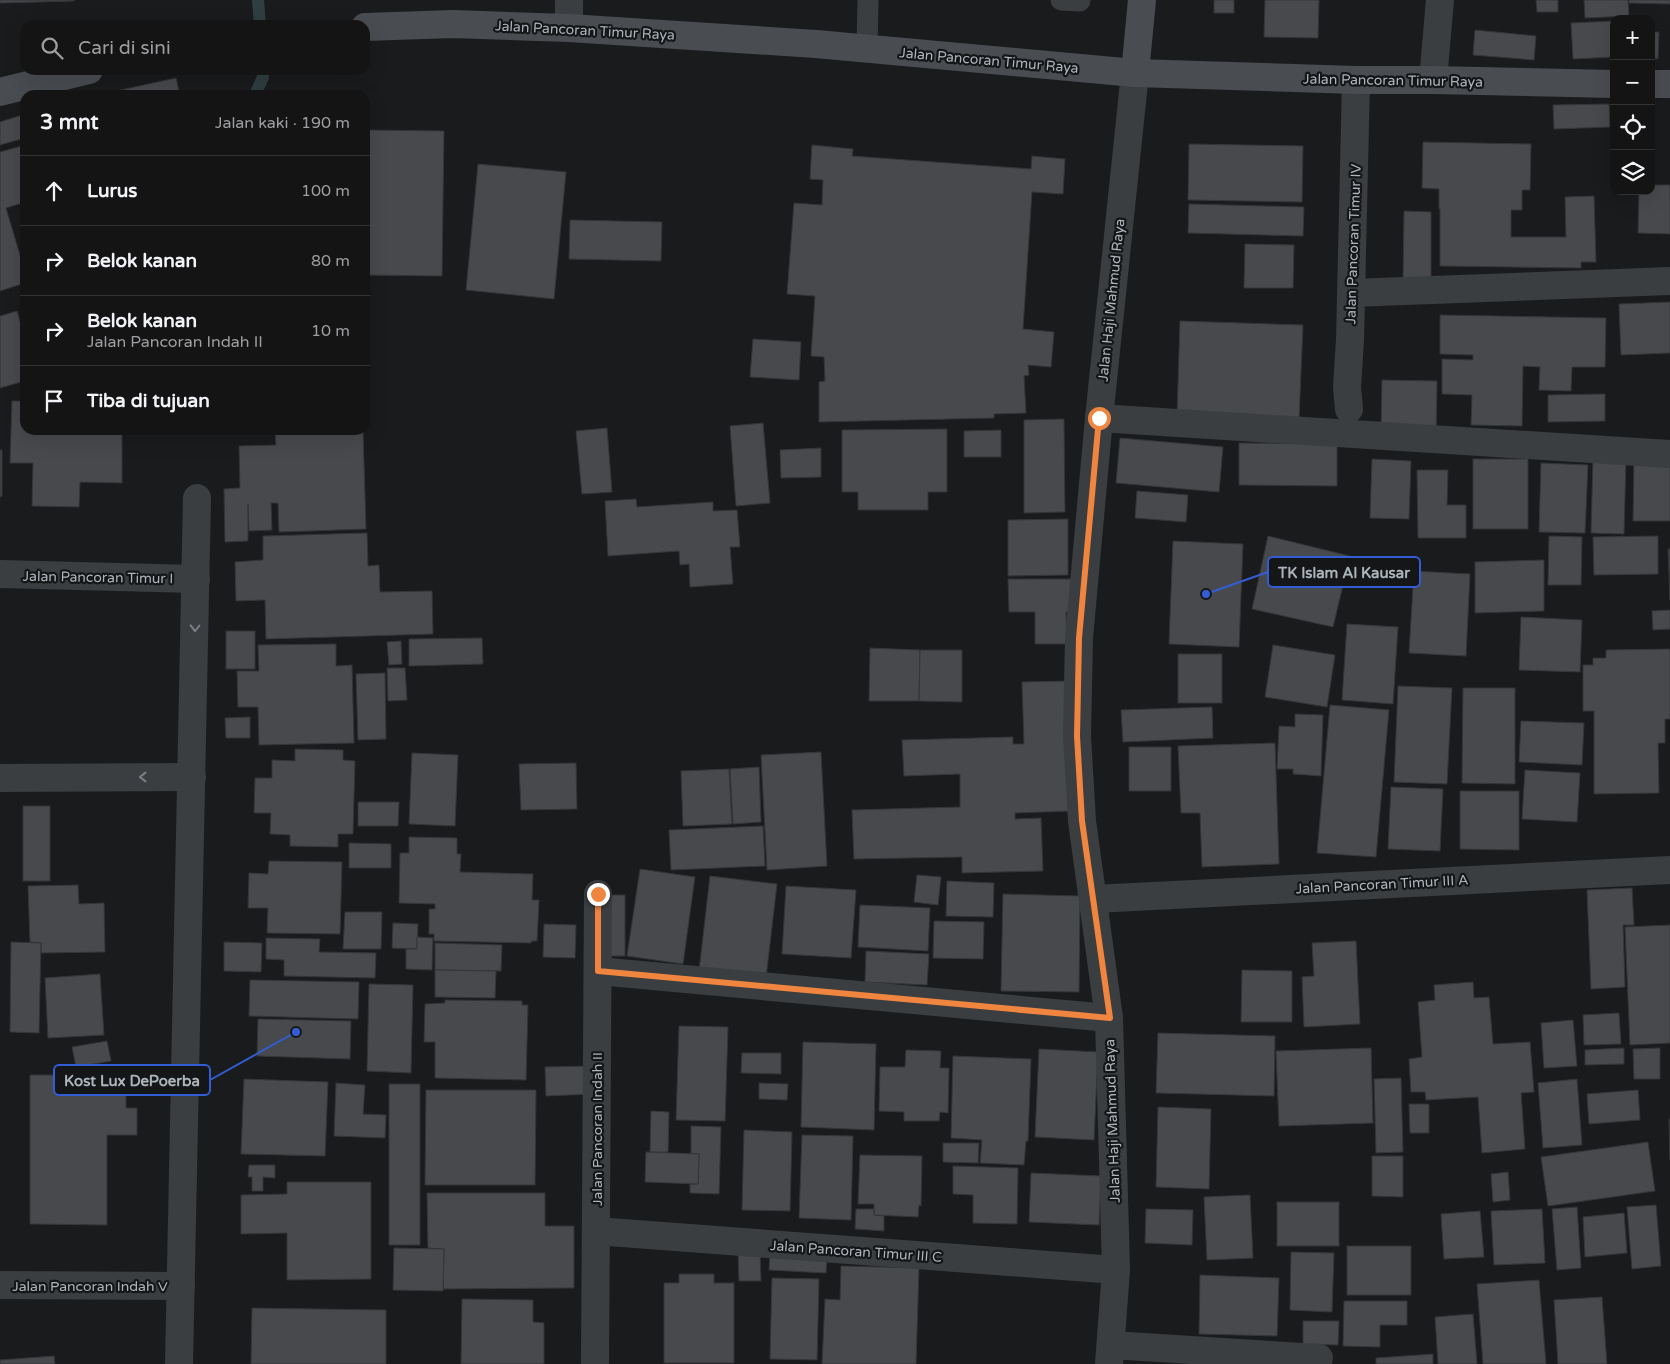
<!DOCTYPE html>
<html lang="id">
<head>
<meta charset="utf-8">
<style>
	body { margin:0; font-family:"Varela Round",sans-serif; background:#212122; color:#f1f3f6 }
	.controls { position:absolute; right:15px; top:15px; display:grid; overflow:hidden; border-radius:10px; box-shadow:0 5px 20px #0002 }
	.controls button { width:45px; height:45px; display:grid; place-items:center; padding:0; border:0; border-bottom:1px solid #333334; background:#141415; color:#f1f3f6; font:25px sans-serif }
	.stop { position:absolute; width:15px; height:15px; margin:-11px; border:4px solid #f0853f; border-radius:50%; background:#fff }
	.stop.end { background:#f0853f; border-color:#fff; box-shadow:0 1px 5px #0008 }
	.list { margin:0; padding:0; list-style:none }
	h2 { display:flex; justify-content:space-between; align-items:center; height:65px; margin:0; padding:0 20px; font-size:21px }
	h2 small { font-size:16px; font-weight:400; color:#9d9ea0 }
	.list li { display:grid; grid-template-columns:32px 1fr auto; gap:15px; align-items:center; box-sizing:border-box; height:70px; padding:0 20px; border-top:1px solid #333334 }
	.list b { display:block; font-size:19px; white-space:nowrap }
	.list p { margin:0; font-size:16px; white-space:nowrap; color:#9d9ea0 }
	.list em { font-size:16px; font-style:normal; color:#9d9ea0 }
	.icon { flex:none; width:28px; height:28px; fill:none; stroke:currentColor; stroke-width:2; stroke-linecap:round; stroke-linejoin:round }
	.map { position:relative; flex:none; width:1670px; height:1364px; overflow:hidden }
	.search { position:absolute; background:#141415; box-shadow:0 5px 20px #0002; left:20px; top:20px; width:350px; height:55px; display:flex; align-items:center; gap:12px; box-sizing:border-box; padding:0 18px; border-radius:15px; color:#9d9ea0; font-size:19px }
	.panel { position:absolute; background:#141415; box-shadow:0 5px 20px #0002; left:20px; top:90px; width:350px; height:345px; border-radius:15px }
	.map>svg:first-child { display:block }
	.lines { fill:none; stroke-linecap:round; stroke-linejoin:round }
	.stream { stroke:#303e41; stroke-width:12 }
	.building { fill:#47494c; stroke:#343538 }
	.lane { stroke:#3b3e41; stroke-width:21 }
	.street { stroke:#3b3e41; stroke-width:28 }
	.secondary { stroke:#494d51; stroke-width:28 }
	.oneway { stroke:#7a7f85 }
	.route { stroke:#f0853f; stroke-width:6 }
	.labels { text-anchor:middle; stroke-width:4.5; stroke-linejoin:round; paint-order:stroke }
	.street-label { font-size:14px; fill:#adb5bc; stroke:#151617 }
	.leader { fill:none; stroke:#335dd4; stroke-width:2 }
	.callout-dot { fill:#335dd4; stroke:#151617; stroke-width:2 }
	.callout { fill:#151617; stroke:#335dd4; stroke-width:2 }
	.callout-label { font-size:15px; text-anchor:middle; font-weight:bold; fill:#adb5bc }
</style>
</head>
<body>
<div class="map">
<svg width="1670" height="1364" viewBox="0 0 1670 1364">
	<rect width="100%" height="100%" fill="#1a1b1c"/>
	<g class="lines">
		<g class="stream">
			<polyline points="258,0 260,25"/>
			<polyline points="255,95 263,77 263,70"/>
		</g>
	</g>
	<g class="building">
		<polygon points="0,0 74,0 74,1 0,3"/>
		<rect x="1214" y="0" width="20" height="13"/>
		<polygon points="1265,0 1319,0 1318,38 1264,37"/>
		<polygon points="1536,0 1558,0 1558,12 1537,12"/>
		<polygon points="1584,0 1628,0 1629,16 1585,18"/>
		<polygon points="1629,0 1670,0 1670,4 1629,3"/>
		<polygon points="1614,21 1614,57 1573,59 1571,23"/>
		<polygon points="1475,30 1536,36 1534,60 1473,55"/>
		<polygon points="1651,32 1659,32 1658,59 1651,58"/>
		<polygon points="176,78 180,95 108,95 107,93"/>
		<polygon points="1609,104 1610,127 1554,129 1553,105"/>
		<polygon points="25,114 25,138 0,145 0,122"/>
		<polygon points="365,130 444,131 442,276 365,275"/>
		<polygon points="1423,142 1531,144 1530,190 1522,190 1522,210 1511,210 1511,237 1566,237 1565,197 1594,196 1596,262 1581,262 1581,268 1440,266 1440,209 1439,209 1439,189 1422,188"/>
		<polygon points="1189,144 1303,146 1302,202 1188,200"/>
		<polygon points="25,145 25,202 6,208 25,272 25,283 0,291 0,152"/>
		<polygon points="812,145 853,149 852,156 1031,169 1032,156 1065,159 1063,194 1032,192 1023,329 1054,332 1051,367 1028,365 1029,375 1024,376 1026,413 994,414 994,418 819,422 819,382 825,381 824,357 811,356 815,296 787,294 794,203 822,205 823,180 810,179"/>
		<polygon points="478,164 566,172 554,299 466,290"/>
		<polygon points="1651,185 1670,185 1670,234 1638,233 1639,191 1651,191"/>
		<polygon points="1189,204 1304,207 1303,236 1188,233"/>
		<polygon points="1404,211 1431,212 1431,281 1403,281"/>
		<polygon points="570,220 662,222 661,261 569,259"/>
		<polygon points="1245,244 1294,245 1293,288 1244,288"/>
		<polygon points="1670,302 1670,353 1621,355 1619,304"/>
		<polygon points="17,311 25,339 25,381 0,388 0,316"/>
		<polygon points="1440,315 1606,318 1605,367 1572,367 1571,391 1539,390 1540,367 1523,366 1522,426 1471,425 1472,395 1442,394 1442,359 1473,360 1473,355 1440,354"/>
		<polygon points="1180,321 1303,325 1299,420 1177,416"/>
		<polygon points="753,339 801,342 799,380 750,377"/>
		<polygon points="1382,380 1437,381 1436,435 1381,434"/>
		<polygon points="1605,394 1605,421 1548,422 1548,395"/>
		<polygon points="12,401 25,401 25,430 122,430 122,483 80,482 79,507 32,506 33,463 10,463"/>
		<polygon points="1064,419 1065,512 1024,513 1024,420"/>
		<polygon points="763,423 770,503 736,506 730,426"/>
		<polygon points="607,428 612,492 582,494 576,431"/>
		<polygon points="947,429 947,492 928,492 928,510 858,510 858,492 842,492 842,430"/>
		<polygon points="275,430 363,430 366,529 279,532 278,503 271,503 272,530 249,531 248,504 248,541 225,542 224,489 240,488 239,446 276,445"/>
		<polygon points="1001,430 1001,457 964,457 964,431"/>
		<polygon points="1120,438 1223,447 1219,492 1116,483"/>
		<polygon points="1239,443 1337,444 1337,486 1239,485"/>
		<polygon points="821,448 821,477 781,478 780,450"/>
		<polygon points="0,450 2,450 2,496 0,497"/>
		<polygon points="1372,459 1411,461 1409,519 1370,518"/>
		<rect x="1473" y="459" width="55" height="70"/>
		<polygon points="1593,459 1626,459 1624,534 1591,533"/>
		<polygon points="1634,459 1670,459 1670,521 1633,521"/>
		<polygon points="1541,463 1588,465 1585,533 1539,532"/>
		<polygon points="1417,470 1448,470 1447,505 1466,505 1466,538 1418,538"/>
		<polygon points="1137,491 1188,495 1186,522 1135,518"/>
		<polygon points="636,499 637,507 713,502 713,511 737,510 740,547 730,547 733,584 690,587 689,564 680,565 679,551 608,556 605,501"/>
		<polygon points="1068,519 1068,575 1008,576 1008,520"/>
		<polygon points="367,533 368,566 379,565 380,592 432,591 433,634 266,639 265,600 236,601 235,562 263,560 263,536"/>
		<polygon points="1268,536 1350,556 1333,627 1252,609"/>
		<polygon points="1549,536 1582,537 1581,585 1548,585"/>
		<polygon points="1658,536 1658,574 1594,575 1593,537"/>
		<polygon points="1173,541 1243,544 1239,647 1169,644"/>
		<polygon points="1668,549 1670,549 1670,600"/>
		<polygon points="1544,560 1544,611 1475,613 1475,562"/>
		<polygon points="1414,571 1470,574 1466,656 1409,653"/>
		<polygon points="1008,579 1072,579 1072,612 1066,612 1067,644 1035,644 1035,612 1009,612"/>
		<polygon points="1670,610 1670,629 1653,630 1652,611"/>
		<polygon points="1521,617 1582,620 1580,672 1519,670"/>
		<polygon points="1347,624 1398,627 1393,704 1342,700"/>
		<rect x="226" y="631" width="29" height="38"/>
		<polygon points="482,638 483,664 409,666 409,639"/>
		<polygon points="401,641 402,664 389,665 387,642"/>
		<polygon points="336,644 336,666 352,665 354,743 259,745 258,707 238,707 237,671 259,671 258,645"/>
		<polygon points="1273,645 1335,655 1327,707 1265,697"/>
		<polygon points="870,648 920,650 919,701 869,701"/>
		<polygon points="1670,649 1670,719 1665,719 1665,743 1658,743 1659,793 1594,794 1594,711 1583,711 1583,665 1593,665 1593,658 1606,658 1606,650"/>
		<polygon points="920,650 962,650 962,702 919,701"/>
		<rect x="1178" y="654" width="44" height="49"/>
		<polygon points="387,668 405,668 407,700 388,701"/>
		<polygon points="385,673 386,739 358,740 356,674"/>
		<polygon points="1069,681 1072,811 1015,813 1015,819 1041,818 1043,871 962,873 962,857 854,859 852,810 960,807 960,774 904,776 902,740 1013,737 1013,744 1024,744 1022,682"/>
		<polygon points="1398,686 1452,688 1447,784 1394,782"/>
		<polygon points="1463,688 1515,688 1515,784 1462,783"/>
		<polygon points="1330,705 1389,710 1376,857 1317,853"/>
		<polygon points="1212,707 1213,738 1123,742 1121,710"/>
		<polygon points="1295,714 1323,715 1321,776 1293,774 1293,769 1277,769 1279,726 1295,727"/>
		<polygon points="250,717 250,738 226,738 225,718"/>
		<polygon points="1521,721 1584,723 1582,765 1519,762"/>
		<polygon points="1275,743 1279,864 1202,867 1200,813 1181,813 1178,746"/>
		<rect x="1129" y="747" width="42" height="44"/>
		<polygon points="295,749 343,750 343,760 355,761 353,834 338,834 338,847 290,846 290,835 270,834 271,813 254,813 255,778 272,778 272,760 295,761"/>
		<polygon points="821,752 827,866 767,870 761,755"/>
		<polygon points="412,753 458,755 455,826 409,824"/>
		<polygon points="576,763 577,809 521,810 519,764"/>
		<polygon points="759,767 761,822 733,824 730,769"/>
		<polygon points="729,769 732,824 683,826 681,771"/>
		<polygon points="1525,770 1580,773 1577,822 1522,819"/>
		<polygon points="1391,787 1443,789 1440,851 1388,849"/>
		<polygon points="1460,791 1519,791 1519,850 1460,849"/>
		<polygon points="358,802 399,802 398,826 358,826"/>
		<rect x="23" y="806" width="27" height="75"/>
		<polygon points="763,826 765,866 671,870 669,830"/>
		<polygon points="409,837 457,838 457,854 461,854 460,872 533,874 532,900 539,900 537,941 532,941 531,943 434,941 434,934 429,934 429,909 435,909 435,904 399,903 400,853 409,853"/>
		<polygon points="349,843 391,844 391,868 349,868"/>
		<polygon points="269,861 342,862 340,934 267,933 268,908 248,908 249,873 268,874"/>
		<polygon points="640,869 695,877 683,964 627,956"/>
		<polygon points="917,875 941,877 938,905 914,902"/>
		<polygon points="710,876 777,884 766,978 699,971"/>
		<polygon points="947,881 994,883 993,917 946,916"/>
		<polygon points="78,885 79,904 104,903 105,952 41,953 41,943 30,942 28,886"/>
		<polygon points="786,886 856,890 851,958 782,954"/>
		<polygon points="1632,888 1634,925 1623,925 1625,987 1591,989 1587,890"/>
		<polygon points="1003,894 1080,896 1079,992 1001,991"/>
		<polygon points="603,895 625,895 625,956 602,956"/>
		<polygon points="860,905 930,908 928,951 858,947"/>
		<polygon points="345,912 382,912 381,949 343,949"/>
		<polygon points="934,921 984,922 983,959 933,958"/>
		<polygon points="393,923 418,924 417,949 392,948"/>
		<polygon points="544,924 576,925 575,958 543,957"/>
		<polygon points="1670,925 1670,1043 1630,1045 1625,927"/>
		<polygon points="417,937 433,938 432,970 406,969 406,949 417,949"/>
		<polygon points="266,938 320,939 319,952 376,953 375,978 284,976 284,960 266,959"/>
		<polygon points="1356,941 1360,1024 1304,1027 1302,977 1314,976 1312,943"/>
		<polygon points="11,942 41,943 39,1033 10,1032"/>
		<polygon points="224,942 262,943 261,972 224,971"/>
		<polygon points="435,943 502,945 501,971 435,970"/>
		<polygon points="866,951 929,954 927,985 865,982"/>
		<polygon points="435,970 496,971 495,998 435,997"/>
		<polygon points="1242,970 1292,971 1292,1022 1241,1022"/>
		<polygon points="100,974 104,1035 48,1038 45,978"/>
		<polygon points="250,980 359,982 358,1019 249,1016"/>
		<polygon points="1473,982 1474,998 1489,997 1493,1044 1530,1042 1534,1092 1521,1093 1525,1149 1482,1153 1478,1097 1426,1100 1425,1092 1411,1092 1409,1059 1422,1057 1418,1002 1435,1000 1434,985"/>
		<polygon points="369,984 413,985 411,1073 367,1071"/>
		<polygon points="445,1000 522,1001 522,1005 528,1005 526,1080 435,1078 435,1042 424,1042 425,1004 445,1003"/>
		<polygon points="1619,1013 1621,1044 1584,1045 1583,1015"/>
		<polygon points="258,1019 351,1021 350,1059 257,1056"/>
		<polygon points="1573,1020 1577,1066 1544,1068 1541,1023"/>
		<polygon points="679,1026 728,1027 725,1121 676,1120"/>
		<polygon points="1158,1033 1275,1036 1274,1096 1156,1093"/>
		<polygon points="107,1041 111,1061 76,1067 72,1047"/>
		<polygon points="803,1042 876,1044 874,1130 801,1127"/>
		<polygon points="1371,1048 1373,1123 1279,1126 1276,1051"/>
		<polygon points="1624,1048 1624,1064 1585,1065 1585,1050"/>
		<polygon points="1660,1048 1660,1079 1634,1079 1633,1049"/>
		<polygon points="1039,1049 1098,1052 1094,1140 1035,1137"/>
		<polygon points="906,1050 941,1051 940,1068 949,1068 948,1113 940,1112 939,1121 904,1121 904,1112 879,1111 880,1067 905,1067"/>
		<polygon points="742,1053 781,1053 781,1074 741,1073"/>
		<polygon points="953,1056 1031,1059 1028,1141 1026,1141 1024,1165 980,1163 982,1140 951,1138"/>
		<polygon points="591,1066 592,1094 546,1096 545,1067"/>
		<polygon points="30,1075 107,1075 107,1082 126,1082 126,1108 137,1108 137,1135 107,1135 107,1225 30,1224"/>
		<polygon points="1401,1078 1403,1152 1376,1153 1374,1079"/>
		<polygon points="244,1079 328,1082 325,1156 241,1154"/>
		<polygon points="1577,1079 1582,1145 1543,1148 1538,1083"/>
		<polygon points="336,1083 365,1085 363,1114 386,1115 385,1138 334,1136"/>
		<polygon points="759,1083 788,1084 787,1100 759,1099"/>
		<rect x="389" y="1084" width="31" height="161"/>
		<polygon points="426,1090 536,1090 535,1185 425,1185"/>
		<polygon points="1638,1090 1640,1120 1589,1124 1587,1094"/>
		<polygon points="1409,1104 1429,1104 1429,1133 1410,1133"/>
		<polygon points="1158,1107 1211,1109 1209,1189 1156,1187"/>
		<polygon points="651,1111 669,1112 668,1152 650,1152"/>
		<polygon points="1669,1119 1670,1119 1670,1160"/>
		<polygon points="691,1126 721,1127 719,1194 690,1193 690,1184 698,1184 699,1154 691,1154"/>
		<polygon points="744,1130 792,1132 790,1211 742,1210"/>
		<polygon points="802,1135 853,1136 851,1220 799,1218"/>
		<polygon points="1648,1142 1655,1191 1548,1206 1541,1157"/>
		<polygon points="943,1143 979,1143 978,1163 943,1162"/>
		<polygon points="646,1152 699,1154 698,1184 645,1182"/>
		<polygon points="860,1155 922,1156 921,1206 919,1205 918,1217 874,1215 874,1204 858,1204"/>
		<polygon points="1372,1156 1403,1156 1403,1197 1372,1196"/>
		<polygon points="249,1165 275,1165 275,1178 263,1177 263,1191 252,1191 252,1177 248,1177"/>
		<polygon points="953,1166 1018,1168 1017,1224 973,1223 973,1195 953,1194"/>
		<polygon points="1508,1172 1510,1200 1493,1202 1491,1174"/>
		<polygon points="1031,1173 1101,1176 1099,1225 1029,1222"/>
		<polygon points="287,1182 371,1182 371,1279 287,1280 287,1233 241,1234 241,1195 287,1194"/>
		<polygon points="427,1193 545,1193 545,1226 574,1226 574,1288 443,1289 444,1249 428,1248"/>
		<polygon points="1250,1195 1253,1258 1207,1260 1204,1197"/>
		<rect x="1277" y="1202" width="62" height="44"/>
		<polygon points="1656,1205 1661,1266 1632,1269 1627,1207"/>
		<polygon points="1577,1207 1581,1268 1557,1270 1552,1209"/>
		<polygon points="856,1209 874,1209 874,1215 884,1216 884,1231 855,1229"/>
		<polygon points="1146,1209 1193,1210 1192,1245 1145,1243"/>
		<polygon points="1542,1209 1545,1263 1494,1265 1491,1211"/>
		<polygon points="1480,1211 1484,1257 1444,1259 1441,1214"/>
		<polygon points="1624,1213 1627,1253 1585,1257 1583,1217"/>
		<rect x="1347" y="1246" width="64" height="49"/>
		<polygon points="394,1248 444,1249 443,1291 393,1290"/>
		<polygon points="1291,1252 1334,1253 1332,1312 1290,1310"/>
		<polygon points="738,1253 760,1253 761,1281 739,1281"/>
		<polygon points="770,1254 827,1257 826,1273 769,1270"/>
		<polygon points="841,1266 919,1268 916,1364 822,1364 825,1299 840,1300"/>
		<polygon points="679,1274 714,1274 714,1283 734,1283 734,1363 664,1363 664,1283 679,1283"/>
		<polygon points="1200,1275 1279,1278 1277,1336 1199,1334"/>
		<polygon points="772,1278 819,1279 817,1360 770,1359"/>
		<polygon points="1539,1280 1546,1364 1483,1364 1477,1284"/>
		<polygon points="1602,1297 1607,1364 1558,1364 1554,1300"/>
		<polygon points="462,1299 533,1300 533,1322 544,1323 544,1364 461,1364"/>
		<polygon points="1344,1301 1407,1301 1407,1325 1380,1325 1380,1347 1343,1346"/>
		<polygon points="252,1308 386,1310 386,1364 251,1364"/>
		<polygon points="1473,1314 1477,1364 1438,1364 1435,1317"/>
		<polygon points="1303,1321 1339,1321 1338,1345 1303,1344"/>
		<polygon points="1433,1354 1433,1364 1376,1364 1376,1358"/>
		<polygon points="54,1356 55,1364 0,1364 0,1360"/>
	</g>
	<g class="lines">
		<g class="lane">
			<polyline points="1061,0 1080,1"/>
			<polyline points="867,48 868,0"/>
		</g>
		<g class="street">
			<polyline points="569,0 569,28"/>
			<polyline points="1433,80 1440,0"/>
			<polyline points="1351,293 1670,281"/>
			<polyline points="1349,409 1347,387 1350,340 1356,80"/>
			<polyline points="1099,418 1670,454"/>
			<polyline points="0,574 196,579"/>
			<polyline points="0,778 192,777"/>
			<polyline points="1094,899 1670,870"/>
			<polyline points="598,971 1109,1018"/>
			<polyline points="596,1231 1116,1270"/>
			<polyline points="0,1285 181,1286"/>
			<polyline points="1111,1345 1319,1358"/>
			<polyline points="179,1364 197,498"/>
			<polyline points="595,1364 598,894"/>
			<polyline points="1109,1364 1116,1270 1109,1018 1082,821 1077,736 1079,638 1099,418 1135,73"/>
		</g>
		<g class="secondary">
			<polyline points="365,27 453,24 569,28 816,44 1135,73 1356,80 1433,80 1614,84"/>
			<polyline points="1135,73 1142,0"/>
			<polyline points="1651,84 1670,84"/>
			<polyline points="0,92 89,70"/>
		</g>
	</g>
	<defs><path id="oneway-chevron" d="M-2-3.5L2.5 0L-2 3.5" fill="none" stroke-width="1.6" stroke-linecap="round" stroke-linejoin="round" transform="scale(1.25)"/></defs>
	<g class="oneway">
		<use href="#oneway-chevron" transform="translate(195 628) rotate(91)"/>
		<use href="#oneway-chevron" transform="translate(143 777) rotate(180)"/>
	</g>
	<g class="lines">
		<polyline class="route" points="598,894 598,971 1110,1018 1082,821 1077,736 1079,638 1099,418"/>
	</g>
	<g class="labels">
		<g class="street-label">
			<text transform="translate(585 30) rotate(3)" y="5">Jalan Pancoran Timur Raya</text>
			<text transform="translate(989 60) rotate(5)" y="5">Jalan Pancoran Timur Raya</text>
			<text transform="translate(1393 80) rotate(1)" y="5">Jalan Pancoran Timur Raya</text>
			<text transform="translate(1353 244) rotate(-88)" y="5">Jalan Pancoran Timur IV</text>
			<text transform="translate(1111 300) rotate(-84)" y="5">Jalan Haji Mahmud Raya</text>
			<text transform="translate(98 577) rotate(1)" y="5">Jalan Pancoran Timur I</text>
			<text transform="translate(1382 884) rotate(-3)" y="5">Jalan Pancoran Timur III A</text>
			<text transform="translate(1112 1121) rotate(-92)" y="5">Jalan Haji Mahmud Raya</text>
			<text transform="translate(597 1129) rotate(-90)" y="5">Jalan Pancoran Indah II</text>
			<text transform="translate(856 1251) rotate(4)" y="5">Jalan Pancoran Timur III C</text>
			<text x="90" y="1291">Jalan Pancoran Indah V</text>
		</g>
	</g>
	<path class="leader" d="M1206 594L1268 572M296 1032L210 1080"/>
	<g class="callout-dot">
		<circle cx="1206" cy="594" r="5"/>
		<circle cx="296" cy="1032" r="5"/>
	</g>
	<g class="callout">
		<rect x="1268" y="557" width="152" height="30" rx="5"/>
		<rect x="54" y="1065" width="156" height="30" rx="5"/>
	</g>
	<g class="callout-label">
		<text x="1344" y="578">TK Islam Al Kausar</text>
		<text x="132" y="1086">Kost Lux DePoerba</text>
	</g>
</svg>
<div class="controls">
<button>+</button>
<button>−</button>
<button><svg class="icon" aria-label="locate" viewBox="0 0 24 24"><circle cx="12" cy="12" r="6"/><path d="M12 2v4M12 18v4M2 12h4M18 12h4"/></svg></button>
<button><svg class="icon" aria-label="layers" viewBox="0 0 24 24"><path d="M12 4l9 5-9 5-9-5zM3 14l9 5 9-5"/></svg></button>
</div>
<div class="stop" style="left:1099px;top:418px"></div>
<div class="stop end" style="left:598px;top:894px"></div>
<div class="search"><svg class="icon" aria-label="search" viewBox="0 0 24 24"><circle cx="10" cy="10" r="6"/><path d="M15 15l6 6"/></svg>Cari di sini</div>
<section class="panel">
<h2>3 mnt<small>Jalan kaki · 190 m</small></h2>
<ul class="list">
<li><svg class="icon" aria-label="ahead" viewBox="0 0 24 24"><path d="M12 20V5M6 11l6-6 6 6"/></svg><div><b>Lurus</b></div><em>100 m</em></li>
<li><svg class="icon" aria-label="right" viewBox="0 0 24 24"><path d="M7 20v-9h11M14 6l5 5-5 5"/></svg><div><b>Belok kanan</b></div><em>80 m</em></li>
<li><svg class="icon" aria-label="right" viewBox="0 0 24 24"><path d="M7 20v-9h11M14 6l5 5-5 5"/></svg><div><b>Belok kanan</b><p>Jalan Pancoran Indah II</p></div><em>10 m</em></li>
<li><svg class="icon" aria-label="arrive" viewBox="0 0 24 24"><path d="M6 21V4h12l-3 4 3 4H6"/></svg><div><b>Tiba di tujuan</b></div></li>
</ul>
</section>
</div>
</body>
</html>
